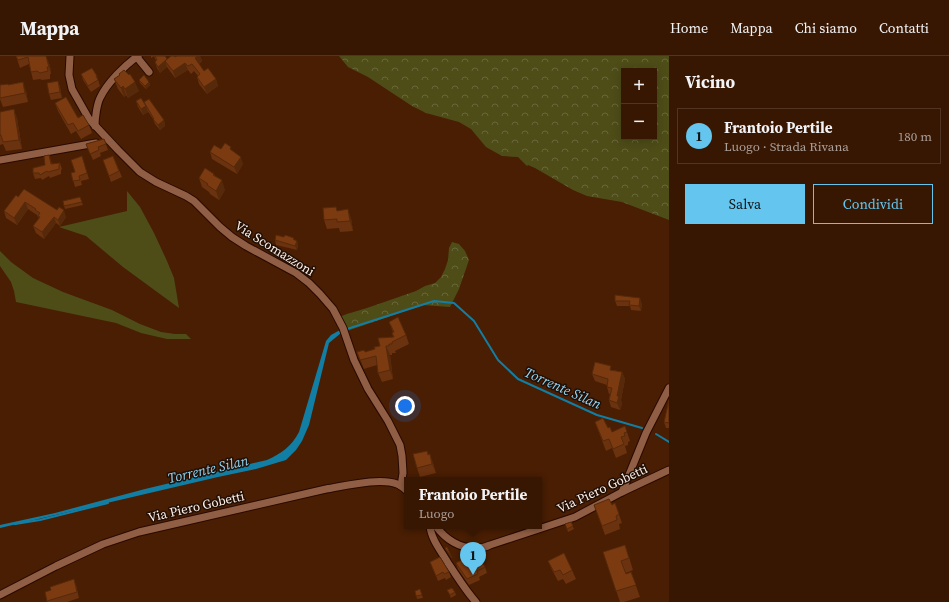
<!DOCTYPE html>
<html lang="it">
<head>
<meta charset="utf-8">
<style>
	body { margin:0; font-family:"Source Serif 4",serif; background:#3e1f0c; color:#f1f3f6 }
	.controls { position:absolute; right:12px; top:12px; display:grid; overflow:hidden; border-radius:0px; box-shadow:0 2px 10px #0003 }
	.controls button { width:36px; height:36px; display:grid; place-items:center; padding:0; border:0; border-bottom:1px solid #513524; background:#371602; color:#f1f3f6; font:20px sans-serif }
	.you { position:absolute; left:405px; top:350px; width:14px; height:14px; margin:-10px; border:3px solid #fff; border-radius:50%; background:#1a73e8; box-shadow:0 0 0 6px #1a73e833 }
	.badge { display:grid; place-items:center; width:26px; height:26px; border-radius:50%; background:#64c5ee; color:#111; font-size:13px; font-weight:700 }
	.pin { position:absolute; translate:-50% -33px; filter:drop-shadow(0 1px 2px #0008) }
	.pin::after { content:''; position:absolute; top:21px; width:14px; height:12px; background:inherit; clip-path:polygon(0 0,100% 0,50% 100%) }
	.popup { position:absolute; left:404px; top:421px; width:138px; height:52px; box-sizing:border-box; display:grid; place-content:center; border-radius:0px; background:#371602; filter:drop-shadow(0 1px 3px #0005); font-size:13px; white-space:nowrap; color:#aa9f99 }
	.popup b { font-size:15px; color:#f1f3f6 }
	.popup::after { content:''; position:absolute; left:50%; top:100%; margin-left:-8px; border:8px solid transparent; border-top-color:#371602 }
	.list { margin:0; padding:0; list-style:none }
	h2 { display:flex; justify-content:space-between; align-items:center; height:52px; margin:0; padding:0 16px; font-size:17px }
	h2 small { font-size:13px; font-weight:400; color:#aa9f99 }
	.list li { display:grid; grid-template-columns:26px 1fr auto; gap:12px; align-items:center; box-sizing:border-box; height:56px; margin:0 8px 8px; padding:0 8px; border:1px solid #513524; border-radius:0px }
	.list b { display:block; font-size:15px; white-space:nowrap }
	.list p { margin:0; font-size:13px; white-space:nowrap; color:#aa9f99 }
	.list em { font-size:13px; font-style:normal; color:#aa9f99 }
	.actions { display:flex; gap:8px; padding:12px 16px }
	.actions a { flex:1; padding:9px 0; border:1px solid #64c5ee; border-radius:0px; text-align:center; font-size:14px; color:#64c5ee }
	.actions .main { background:#64c5ee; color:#111 }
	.map { position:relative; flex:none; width:669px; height:546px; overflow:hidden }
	header { display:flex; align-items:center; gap:24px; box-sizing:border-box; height:56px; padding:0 20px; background:#371602; border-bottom:1px solid #513524 }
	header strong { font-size:19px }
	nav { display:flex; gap:22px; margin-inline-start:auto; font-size:14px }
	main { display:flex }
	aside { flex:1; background:#371602 }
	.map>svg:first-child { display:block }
	.green { fill:#4e4d18 }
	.forest { fill:url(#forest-crowns); fill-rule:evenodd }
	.water { fill:#127ea4 }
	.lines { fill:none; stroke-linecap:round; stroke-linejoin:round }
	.stream { stroke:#127ea4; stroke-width:2 }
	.minor-casing { stroke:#290900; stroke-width:9 }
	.minor { stroke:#905e44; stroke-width:7 }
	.wall { fill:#6a320e }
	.shaded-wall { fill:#56290b }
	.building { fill:#7b3a10; stroke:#56290b }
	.labels { text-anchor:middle; stroke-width:3; stroke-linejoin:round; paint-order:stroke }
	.street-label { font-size:13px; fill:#fcf0ea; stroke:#220f05 }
	.water-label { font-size:14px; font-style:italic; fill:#93d7f6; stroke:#220f05 }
</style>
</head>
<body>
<header>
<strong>Mappa</strong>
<nav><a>Home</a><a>Mappa</a><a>Chi siamo</a><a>Contatti</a></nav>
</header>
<main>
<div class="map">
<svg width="669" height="546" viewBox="0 0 669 546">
	<defs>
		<pattern id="forest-crowns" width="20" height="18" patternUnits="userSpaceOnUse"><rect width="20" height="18" fill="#4e4d18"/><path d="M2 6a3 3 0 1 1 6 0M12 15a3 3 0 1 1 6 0" fill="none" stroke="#68673a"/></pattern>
	</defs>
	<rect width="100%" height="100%" fill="#491e03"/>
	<g class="green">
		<polygon points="127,135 140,151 154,177 167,205 174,222 179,252 123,211 86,180 59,171 127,155"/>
		<polygon points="0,195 11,206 33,222 63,236 112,254 140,268 161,276 175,278 186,278 191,283 167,283 141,277 116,267 16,246 14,235 11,226 0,210"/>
	</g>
	<g class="forest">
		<path d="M339,0H669V164L622,146L587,140L573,134L535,112L528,109L527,110L518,101L502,100L486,91L471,73L459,66L426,57L412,50L368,21L348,11ZM624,15H654V81H624Z"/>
		<polygon points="452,186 459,188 465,195 469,204 459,233 450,251 423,249 344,276 339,261 347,258 367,252 416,235 425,230 435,227 441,221 445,213 448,204 449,192"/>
	</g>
	<path class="water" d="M340,274L341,277L329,287L309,369L302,385L296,394L286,404L256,413L218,421L0,472V469L55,457L145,433L267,404C282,397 291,391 299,376L326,285L331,279Z"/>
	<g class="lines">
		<g class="stream">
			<polyline points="347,273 434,245 454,247 474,265 498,304 518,323 597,359 642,372"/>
			<polyline points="656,378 669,386"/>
			<polyline points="15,468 40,464 108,447"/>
		</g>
		<g class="minor-casing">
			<g id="minor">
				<polyline points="70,0 69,19 72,33 89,63 118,94 140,116 156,126 186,140 194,145 220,171 232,181 246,190 296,217 309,227 320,238 333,253 343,272 354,304 368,333 388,365 400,389 402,400 403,417 401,430"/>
				<polyline points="136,0 149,16"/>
				<path d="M95,70C95,62 97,48 100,42C107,27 125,9 138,0"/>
				<polyline points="0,104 96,87"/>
				<polyline points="622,436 646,377 669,332"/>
				<path d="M430,470C431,483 441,495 448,507C457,520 465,534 476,546"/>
				<path d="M436,470C445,483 460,493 477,492C481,492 486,491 490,489L575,461L622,436L669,414"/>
				<path d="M0,539L56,510L103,488L139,476L326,433C345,430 380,421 397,428C401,429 404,432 407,435"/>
			</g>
		</g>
		<use href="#minor" class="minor"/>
	</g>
	<g class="wall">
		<polygon points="16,0 46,0 50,10 51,18 50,18 50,23 42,24 40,23 33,24 29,8 20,12"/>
		<polygon points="151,0 165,0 167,3 175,1 177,0 200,0 202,5 199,8 204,15 216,23 218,30 207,38 199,28 197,21 198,20 194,15 191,18 188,14 175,22 167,11 160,17 157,12 155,6 156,5 154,0 151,2"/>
		<polygon points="81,18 97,20 100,30 91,36 83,24"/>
		<polygon points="119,18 139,35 128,42 126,39 124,41 118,33 114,23 120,19"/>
		<polygon points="139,24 149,26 150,29 146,33 140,27"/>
		<polygon points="58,25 60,31 62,42 51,44 49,38"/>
		<polygon points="0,29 26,35 28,46 3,51 0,43"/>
		<polygon points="136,45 144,47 164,64 165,70 160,74 155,68 153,63 147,54 148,56 143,59 138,51"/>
		<polygon points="55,47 89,69 92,77 81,83 76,75 71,78 58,55"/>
		<polygon points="0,56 17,62 22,93 6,95 3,88 0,89"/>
		<polygon points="104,83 108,94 100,97 101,100 93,104 86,88"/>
		<polygon points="221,93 233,95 243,108 237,118 212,103 210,96"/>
		<polygon points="49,99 52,108 60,107 62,113 61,114 61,118 50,122 49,120 42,124 41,122 35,123 33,117 45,109"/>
		<polygon points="82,100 89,123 81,125 82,129 75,131 71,117 75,116"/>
		<polygon points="113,100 122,121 111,126 103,104"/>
		<polygon points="214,118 215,120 225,134 219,144 210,138 209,136 202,131 199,122"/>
		<polygon points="18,141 66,161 60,170 56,167 44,183 36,177 33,170 39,163 39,162 38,161 37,159 28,153 17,169 6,162 4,155"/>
		<polygon points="81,144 83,149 65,153 64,150"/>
		<polygon points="338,155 351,162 353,175 340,176 339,172 327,173 324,164"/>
		<polygon points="275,184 297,185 298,189 297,194 276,189"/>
		<polygon points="615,239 642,248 641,255 631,254 630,250 617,250 615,245"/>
		<polygon points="389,266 406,279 409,288 395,295 396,297 392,297 392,299 390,299 393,323 382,326 378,317 377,309 364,313 357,296 365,296 375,293 393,281 392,277 393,276"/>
		<polygon points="613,314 622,316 625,323 621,344 622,348 620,354 611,351 609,344 610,338 609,338 607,331 607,329 595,325 592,318"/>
		<polygon points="669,344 669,372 666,372 664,366"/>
		<polygon points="595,366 608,372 612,376 627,376 630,385 628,386 628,389 625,390 627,397 616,402 612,392 606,395"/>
		<polygon points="427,395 433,407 436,417 420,421 417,412"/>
		<polygon points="615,447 622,467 619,468 620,473 605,479 594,449 612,449"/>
		<polygon points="571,466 574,473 568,476 565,468"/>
		<polygon points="603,496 629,501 633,514 626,517 626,518 631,516 640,541 624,546 620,546"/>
		<polygon points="548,505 572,514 576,523 566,528 563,523 558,525 552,514"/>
		<polygon points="430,506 449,516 451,521 446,524 445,522 438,525"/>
		<polygon points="456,507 465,507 485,511 487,517 479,521 480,524 469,529 458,513"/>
		<polygon points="76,529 79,542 67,546 47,546 45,536"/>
		<polygon points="420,533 423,542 417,543 415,535"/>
		<polygon points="447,534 455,536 456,539 451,542"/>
	</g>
	<g class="shaded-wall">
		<polygon points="46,0 50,10 51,18 49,11"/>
		<polygon points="197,0 200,0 202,5 198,9 195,2"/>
		<polygon points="165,5 167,11 160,17 158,11"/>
		<polygon points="185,7 188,14 175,22 173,15"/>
		<polygon points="216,23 218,30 207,38 204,31"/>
		<polygon points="58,25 60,31 62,42 60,36"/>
		<polygon points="23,26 26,35 28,46 25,37"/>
		<polygon points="135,26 139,35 128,42 125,33"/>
		<polygon points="149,26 150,29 146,33 145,30"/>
		<polygon points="123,30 126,39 124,41 121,32"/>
		<polygon points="146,50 148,56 143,59 141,53"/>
		<polygon points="14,53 17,62 22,93 19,84"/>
		<polygon points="164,64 165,70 160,74 158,69"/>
		<polygon points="241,101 243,108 237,118 234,111"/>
		<polygon points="222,124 225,134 219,144 216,135"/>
		<polygon points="25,146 28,153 17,169 14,162"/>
		<polygon points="348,153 351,162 353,175 350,165"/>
		<polygon points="64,154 66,161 60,170 58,164"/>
		<polygon points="54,161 56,167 44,183 42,176"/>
		<polygon points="297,185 298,189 297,194 295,190"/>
		<polygon points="640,242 642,248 641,255 639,250"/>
		<polygon points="386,290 390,299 393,323 390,314"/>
		<polygon points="622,316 625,323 621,344 622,348 620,354 617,347 617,340"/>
		<polygon points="430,398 433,407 436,417 432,408"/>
	</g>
	<g class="building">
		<polygon points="16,0 46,0 49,11 47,11 48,15 40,17 37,15 31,16 28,1 18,4"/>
		<polygon points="155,0 165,0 167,3 158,11 155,6 157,4"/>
		<polygon points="171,0 174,0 175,1 177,0 197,0 195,2 204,15 208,12 216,23 204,31 197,21 200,18 192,8 188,10 185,7 173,15 165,5"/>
		<polygon points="92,12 97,20 96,20 98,24 88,30 81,18"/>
		<polygon points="124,14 129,19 130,18 135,26 125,33 123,30 121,32 114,23 120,19 119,18"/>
		<polygon points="144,19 149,26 145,30 139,24"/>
		<polygon points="58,25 60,36 49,38 47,27"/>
		<polygon points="23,26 25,37 0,42 0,29 8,28 8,29"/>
		<polygon points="66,41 78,62 83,59 89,69 78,75 73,67 68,69 55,47"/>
		<polygon points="141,42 146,50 141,53 136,45"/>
		<polygon points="149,43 164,64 158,69 153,63 154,63 144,46"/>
		<polygon points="14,53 19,84 3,86 1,79 0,79 0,56"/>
		<polygon points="104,83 106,88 98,91 99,94 90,98 86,88"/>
		<polygon points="225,87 231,91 230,93 241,101 234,111 210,96 214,89 221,93"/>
		<polygon points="49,99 51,108 60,107 60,108 59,109 59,113 48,116 47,115 40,119 39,117 33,117 33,112 45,109 44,100"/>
		<polygon points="82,100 87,117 79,120 80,124 73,125 71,117 75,116 71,104"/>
		<polygon points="113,100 119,115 109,120 103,104"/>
		<polygon points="205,112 214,118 213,119 222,124 216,135 207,129 208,128 199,122"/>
		<polygon points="24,133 57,154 59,151 64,154 58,164 54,161 42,176 33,170 40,161 38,160 40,157 35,154 36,153 25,146 14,162 4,155 16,139 18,141"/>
		<polygon points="80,141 82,146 64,150 63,145"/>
		<polygon points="336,151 337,155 348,153 350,165 337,166 337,163 324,164 323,152"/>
		<polygon points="276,179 284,181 285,179 294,182 293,183 297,185 295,190 275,184"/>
		<polygon points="615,239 640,242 639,250 629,249 630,245 615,245"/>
		<polygon points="398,261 406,279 392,286 392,288 389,288 389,290 386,290 390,314 378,317 376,300 360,304 357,296 364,294 365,296 375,293 374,291 380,290 378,282 394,281 392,277 394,276 389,266"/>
		<polygon points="595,306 611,310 610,314 622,316 617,340 619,340 617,347 609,344 612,332 607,331 608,323 592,318"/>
		<polygon points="669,344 669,367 664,366"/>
		<polygon points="603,362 608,372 610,371 612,376 625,370 627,376 624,377 625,380 621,381 624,388 613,393 609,383 603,385 595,366"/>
		<polygon points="427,395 428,399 430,398 432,408 417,412 413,398"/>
		<polygon points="609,443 612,449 615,447 619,458 616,460 617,464 602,470 594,449"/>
		<polygon points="571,466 573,470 567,473 565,468"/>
		<polygon points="625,489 629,502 621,505 626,518 631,516 636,529 616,535 603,496"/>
		<polygon points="447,491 452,502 445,492"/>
		<polygon points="564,497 572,514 563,519 560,514 554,516 548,505"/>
		<polygon points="479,500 485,511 477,515 478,518 467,523 456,507 463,503 465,507"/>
		<polygon points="440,501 449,516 444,518 443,516 436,520 430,506"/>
		<polygon points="74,523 77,536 47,545 45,536 51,534 50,531"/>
		<polygon points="452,532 455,536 450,539 447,534"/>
		<polygon points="420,533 422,539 416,540 415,535"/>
	</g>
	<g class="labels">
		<g class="street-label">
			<text transform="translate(275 192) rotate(32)" y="5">Via Scomazzoni</text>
			<text transform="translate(602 432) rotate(-25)" y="5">Via Piero Gobetti</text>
			<text transform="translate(196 450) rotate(-13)" y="5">Via Piero Gobetti</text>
		</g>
		<g class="water-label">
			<text transform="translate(563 332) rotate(24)" y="5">Torrente Silan</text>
			<text transform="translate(208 413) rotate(-13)" y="5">Torrente Silan</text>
		</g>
	</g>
</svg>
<div class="controls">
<button>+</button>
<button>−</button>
</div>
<div class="you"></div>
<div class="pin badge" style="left:473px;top:519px">1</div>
<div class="popup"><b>Frantoio Pertile</b>Luogo</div>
</div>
<aside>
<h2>Vicino<small></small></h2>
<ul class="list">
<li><span class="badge">1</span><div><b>Frantoio Pertile</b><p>Luogo · Strada Rivana</p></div><em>180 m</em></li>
</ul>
<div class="actions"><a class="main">Salva</a><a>Condividi</a></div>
</aside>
</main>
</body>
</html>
